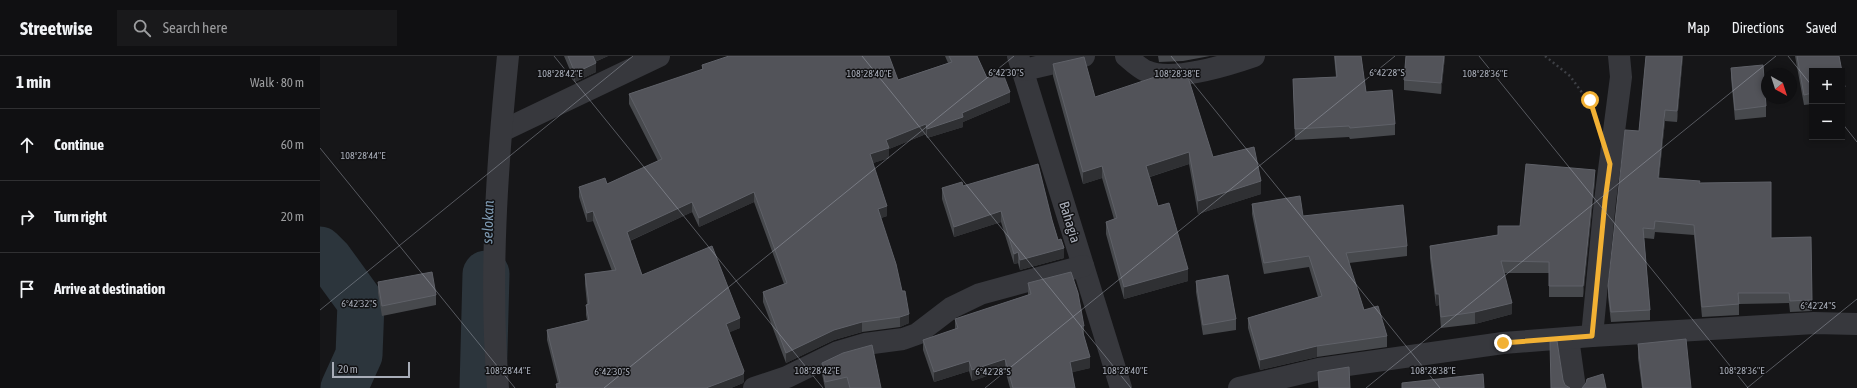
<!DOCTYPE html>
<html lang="en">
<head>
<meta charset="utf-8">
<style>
	body { margin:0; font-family:"Asap Condensed",sans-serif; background:#19191b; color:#f1f3f6 }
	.controls { position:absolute; right:12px; top:12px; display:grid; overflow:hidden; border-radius:0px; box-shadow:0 2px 6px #0003 }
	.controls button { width:36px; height:36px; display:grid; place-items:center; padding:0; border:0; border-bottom:1px solid #303032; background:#101012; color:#f1f3f6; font:20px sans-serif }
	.compass { position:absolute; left:1441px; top:12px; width:36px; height:36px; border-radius:50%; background:#101012; box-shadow:0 2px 6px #0003; rotate:141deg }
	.scale { position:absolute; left:12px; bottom:10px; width:78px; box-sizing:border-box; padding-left:4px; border:2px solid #a8adb8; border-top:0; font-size:11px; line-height:14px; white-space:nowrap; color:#a8adb8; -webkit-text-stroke:3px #111113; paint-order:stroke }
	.stop { position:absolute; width:12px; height:12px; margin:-9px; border:3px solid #f2b134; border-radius:50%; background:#fff }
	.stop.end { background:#f2b134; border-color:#fff; box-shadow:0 1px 4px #0008 }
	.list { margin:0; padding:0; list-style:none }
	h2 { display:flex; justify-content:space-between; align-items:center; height:52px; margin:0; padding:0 16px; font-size:17px }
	h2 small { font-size:13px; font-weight:400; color:#9c9d9f }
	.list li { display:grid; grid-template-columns:26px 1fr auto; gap:12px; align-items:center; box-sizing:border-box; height:72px; padding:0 16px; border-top:1px solid #303032 }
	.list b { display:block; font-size:15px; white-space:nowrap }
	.list em { font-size:13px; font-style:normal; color:#9c9d9f }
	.icon { flex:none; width:22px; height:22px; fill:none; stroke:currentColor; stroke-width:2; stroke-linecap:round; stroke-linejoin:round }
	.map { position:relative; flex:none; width:1537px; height:332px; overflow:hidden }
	header { display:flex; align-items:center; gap:24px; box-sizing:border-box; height:56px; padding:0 20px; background:#101012; border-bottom:1px solid #303032 }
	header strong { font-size:19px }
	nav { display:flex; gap:22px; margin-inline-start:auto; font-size:14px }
	.search { width:280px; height:36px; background:#19191b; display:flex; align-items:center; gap:10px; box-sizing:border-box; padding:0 14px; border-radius:0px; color:#9c9d9f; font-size:15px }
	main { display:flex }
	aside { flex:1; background:#101012 }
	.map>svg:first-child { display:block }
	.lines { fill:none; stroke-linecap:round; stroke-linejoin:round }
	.river { stroke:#2c353c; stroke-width:47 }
	.path { stroke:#3d3f44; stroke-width:2.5; stroke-dasharray:2 3; stroke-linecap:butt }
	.minor { stroke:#37383d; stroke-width:22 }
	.wall { fill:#47494d }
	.shaded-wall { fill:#2f3033 }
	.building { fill:#525359; stroke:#5f6168 }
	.route { stroke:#f2b134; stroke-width:5 }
	.ticks { fill:none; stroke:#a8adb8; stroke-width:1; stroke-opacity:0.45 }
	.labels { text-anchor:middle; stroke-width:3; stroke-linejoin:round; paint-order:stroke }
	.street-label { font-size:14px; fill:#a8adb8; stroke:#111113 }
	.water-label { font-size:15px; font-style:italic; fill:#7f9bb3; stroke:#111113 }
	.ticks-label { font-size:10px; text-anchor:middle; fill:#a8adb8; stroke:#111113; stroke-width:3; stroke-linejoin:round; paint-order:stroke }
</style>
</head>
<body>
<header>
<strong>Streetwise</strong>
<div class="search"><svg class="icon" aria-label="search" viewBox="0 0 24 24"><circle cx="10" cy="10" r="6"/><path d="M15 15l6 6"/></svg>Search here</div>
<nav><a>Map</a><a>Directions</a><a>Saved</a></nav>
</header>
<main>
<aside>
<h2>1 min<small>Walk · 80 m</small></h2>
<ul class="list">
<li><svg class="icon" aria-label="ahead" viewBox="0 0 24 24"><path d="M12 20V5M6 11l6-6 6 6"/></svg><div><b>Continue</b></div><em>60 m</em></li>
<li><svg class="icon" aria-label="right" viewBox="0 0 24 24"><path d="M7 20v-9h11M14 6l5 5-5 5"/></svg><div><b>Turn right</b></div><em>20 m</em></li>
<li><svg class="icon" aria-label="arrive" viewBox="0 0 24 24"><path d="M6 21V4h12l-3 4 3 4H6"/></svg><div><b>Arrive at destination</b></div></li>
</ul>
</aside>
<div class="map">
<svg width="1537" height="332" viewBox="0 0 1537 332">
	<rect width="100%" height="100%" fill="#161618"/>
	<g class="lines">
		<g class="river">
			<polyline points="0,194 9,203 41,247 39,299 24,332"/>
			<polyline points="163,332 166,218"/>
		</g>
		<polyline class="path" points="1225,0 1250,20 1271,49"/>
		<g class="minor">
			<polyline points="698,0 801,332"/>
			<path d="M806,0C812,5 819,12 826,15C851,27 908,9 934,0"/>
			<polyline points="704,14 764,0"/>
			<polyline points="182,75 339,0"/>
			<polyline points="1272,280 1285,145 1301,21 1299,0"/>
			<polyline points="1248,282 1255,332"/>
			<path d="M178,332C169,222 177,110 188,0"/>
			<polyline points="434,332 467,321 518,296 545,288 583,283 597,278 631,252 660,238 763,210"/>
			<polyline points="919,332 999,313 1183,287 1272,280 1494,267 1537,268"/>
		</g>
	</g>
	<g class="wall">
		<polygon points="244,0 288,0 275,6 276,16 255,26"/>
		<polygon points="625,0 657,0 667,22 690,46 643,66 643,71 607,82 606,78 569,93 569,102 553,107 567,160 561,162 589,267 580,271 542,276 514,284 466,307 443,246 443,236 464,228 434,146 379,171 372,156 310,185 322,219 420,272 409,276 424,325 423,327 411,332 236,332 236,328 238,328 227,284 227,274 267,264 266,259 266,249 267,248 265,228 265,218 292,215 273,165 267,166 259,141 259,131 287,128 338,105 309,48 309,38 382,14 382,9 578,24 628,7"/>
		<polygon points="838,0 890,0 863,5 839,6"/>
		<polygon points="1014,0 1041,0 1046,36 1075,68 1075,79 1030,83 1029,81 975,84 973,23 1016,21"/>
		<polygon points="1086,0 1125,0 1121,38 1084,34 1084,24"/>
		<polygon points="1326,0 1363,0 1357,66 1345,65 1339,122 1380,127 1451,182 1491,181 1492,255 1470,256 1469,247 1419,248 1419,259 1382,261 1374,179 1335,176 1334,183 1324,182 1330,254 1330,264 1291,266 1288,241 1288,230 1319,75"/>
		<polygon points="1475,0 1520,0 1519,0 1525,31 1525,42 1522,42 1522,15 1492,15 1492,48 1484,49"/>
		<polygon points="733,8 775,41 893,101 941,138 878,158 869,108 830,121 838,150 868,225 804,243 786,178 786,166 794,163 782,122 763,128 733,20"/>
		<polygon points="1411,12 1446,50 1446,61 1415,64 1411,22"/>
		<polygon points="1275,125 1263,241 1229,241 1229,217 1184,217 1192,258 1155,268 1121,272 1119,249 1116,250 1110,202 1110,190 1178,179 1200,170"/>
		<polygon points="643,130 732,164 744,202 700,214 698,207 694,208 681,166 634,181 622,143 622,132"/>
		<polygon points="932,148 983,160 1087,190 1087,200 1029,207 1044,254 1067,280 1067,291 997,301 940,314 928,272 928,262 998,241 989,211 944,218 932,158"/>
		<polygon points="876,225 916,263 916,274 883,279 876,236"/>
		<polygon points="58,226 116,239 116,249 62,260 58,237"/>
		<polygon points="708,227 764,270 764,280 770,312 752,316 755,332 690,332 685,314 652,325 649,315 614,326 603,294 603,284 635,273 635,263 708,239"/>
		<polygon points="1318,288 1371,332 1322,332 1318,302"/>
		<polygon points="502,307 561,332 505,332 502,318"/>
	</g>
	<g class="shaded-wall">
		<polygon points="272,0 288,0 272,7"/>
		<polygon points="1124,0 1125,0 1121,38 1121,27"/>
		<polygon points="1362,0 1363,0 1357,66 1357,55"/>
		<polygon points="276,7 276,16 255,26 255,17"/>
		<polygon points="690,36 690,46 643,66 643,71 607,82 607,73 642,57"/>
		<polygon points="1345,54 1345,65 1338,132 1338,122"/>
		<polygon points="606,68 606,78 569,93 569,102 550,108 550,98 566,84"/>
		<polygon points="869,96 869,108 826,122 826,110"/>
		<polygon points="782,110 782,122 763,128 763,116"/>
		<polygon points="1275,114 1275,125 1263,241 1263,230"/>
		<polygon points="941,125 941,138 878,158 878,145"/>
		<polygon points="434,136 434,146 379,171 379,162"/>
		<polygon points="372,146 372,156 307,186 307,176"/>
		<polygon points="567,150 567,160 558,163 558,153"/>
		<polygon points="273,155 273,165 267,166 267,157"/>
		<polygon points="681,155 681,166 634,181 634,171"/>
		<polygon points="744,192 744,202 700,214 700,204"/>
		<polygon points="698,196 698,207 694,208 694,198"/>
		<polygon points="868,213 868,225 804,243 804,231"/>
		<polygon points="1116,238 1119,238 1119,249 1116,250"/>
		<polygon points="1192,247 1192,258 1155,268 1155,256"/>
		<polygon points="589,258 589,267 580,271 580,261"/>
		<polygon points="420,262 420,272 406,278 406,268"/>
		<polygon points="542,266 542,276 514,284 466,307 466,297 514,274"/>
		<polygon points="997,290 997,301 940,314 940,304"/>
		<polygon points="770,301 770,312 750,317 750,306"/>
		<polygon points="685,303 685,314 652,325 652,314"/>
		<polygon points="649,305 649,315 614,326 614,316"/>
		<polygon points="424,315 424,325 423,327 411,332 386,332"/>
	</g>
	<g class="building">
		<polygon points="248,0 273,0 276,7 255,17"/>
		<polygon points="409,0 569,0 578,24 632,6 629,0 657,0 667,22 682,15 690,36 642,57 643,61 607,73 606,68 566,84 569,92 550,98 567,150 558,153 576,208 582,235 585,235 589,258 580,261 542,266 514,274 466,297 443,236 467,227 434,136 379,162 372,146 307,176 322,219 392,190 420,262 406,268 424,315 423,318 386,332 237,332 236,328 240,327 227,274 269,264 266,249 269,248 265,218 296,214 273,155 267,157 259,131 285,122 287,128 342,103 309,38 383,13 382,9"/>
		<polygon points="1015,0 1041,0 1046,36 1072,34 1075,68 1030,72 1029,70 975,73 973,23 1017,21"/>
		<polygon points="1086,0 1124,0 1121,27 1084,24"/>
		<polygon points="1326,0 1362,0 1357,55 1345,54 1338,122 1380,125 1379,127 1451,126 1451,182 1491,181 1492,244 1470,245 1469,237 1418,237 1419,248 1382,251 1374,169 1335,165 1334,173 1323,172 1330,254 1291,256 1288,230 1305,74 1319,75"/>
		<polygon points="1477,0 1519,0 1525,31 1522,32 1522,15 1492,15 1492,37 1484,39"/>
		<polygon points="764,1 775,41 841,19 867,18 893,101 934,91 941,125 878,145 869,96 826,110 838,150 849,147 868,213 804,231 786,166 797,162 782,110 763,116 733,8"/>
		<polygon points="1443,9 1446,50 1415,54 1411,12"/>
		<polygon points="718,108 732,164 738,184 741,183 744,192 700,204 698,196 694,198 681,155 634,171 622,132 642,126 643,130"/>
		<polygon points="1206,108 1275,114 1263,230 1229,230 1229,206 1181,205 1192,247 1155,256 1121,261 1119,238 1116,238 1110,190 1178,179 1178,170 1200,170"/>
		<polygon points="980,140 983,160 1083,149 1087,190 1026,197 1044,254 1058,250 1067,280 997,290 940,304 928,262 1002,240 989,200 944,207 932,148"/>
		<polygon points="112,216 116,239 62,250 58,226"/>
		<polygon points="751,216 758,237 764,270 761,270 770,301 750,306 755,332 693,332 685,303 652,314 649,305 614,316 603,284 638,272 635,263 711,238 708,227"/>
		<polygon points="908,219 916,263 883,269 876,225"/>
		<polygon points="1366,283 1371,332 1323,332 1318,288"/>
		<polygon points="1230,285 1237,285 1243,324 1245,329 1250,332 1231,332"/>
		<polygon points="552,289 561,332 530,332 527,321 505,326 502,307 523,297"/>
		<polygon points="1029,311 1030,332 999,332 998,316"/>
		<polygon points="1163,318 1164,332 1082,332 1082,327"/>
		<polygon points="1283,318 1286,332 1262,332 1266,327 1267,323"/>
	</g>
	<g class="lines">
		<polyline class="route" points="1183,287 1272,280 1285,145 1290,108 1270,44"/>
	</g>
	<path class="ticks" d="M234,0L503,332M542,0L811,332M851,0L1120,332M1159,0L1428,332M1468,0L1492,30M1522,67L1537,86M0,92L195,332M0,254L313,0M284,332L694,0M665,332L1075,0M1046,332L1456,0M1427,332L1537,243"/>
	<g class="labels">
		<g class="street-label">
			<text transform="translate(750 166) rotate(73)" y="5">Bahagia</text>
		</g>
		<g class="water-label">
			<text transform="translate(168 166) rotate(-88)" y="5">selokan</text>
		</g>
	</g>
	<g class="ticks-label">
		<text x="686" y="20">6°42'30"S</text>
		<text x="1067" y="20">6°42'28"S</text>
		<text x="240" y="21">108°28'42"E</text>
		<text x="857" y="21">108°28'38"E</text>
		<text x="549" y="21">108°28'40"E</text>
		<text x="1165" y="21">108°28'36"E</text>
		<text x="43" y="103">108°28'44"E</text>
		<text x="39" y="251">6°42'32"S</text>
		<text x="1498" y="253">6°42'24"S</text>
		<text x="188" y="318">108°28'44"E</text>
		<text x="497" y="318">108°28'42"E</text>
		<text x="805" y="318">108°28'40"E</text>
		<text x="1113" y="318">108°28'38"E</text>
		<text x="1422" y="318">108°28'36"E</text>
		<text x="292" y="319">6°42'30"S</text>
		<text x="673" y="319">6°42'28"S</text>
	</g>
</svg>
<div class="controls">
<button>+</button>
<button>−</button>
</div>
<svg class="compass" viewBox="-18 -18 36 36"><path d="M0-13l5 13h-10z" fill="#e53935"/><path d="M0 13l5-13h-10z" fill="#9c9d9f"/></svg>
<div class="scale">20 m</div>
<div class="stop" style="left:1270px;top:44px"></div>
<div class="stop end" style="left:1183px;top:287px"></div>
</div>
</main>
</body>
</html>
